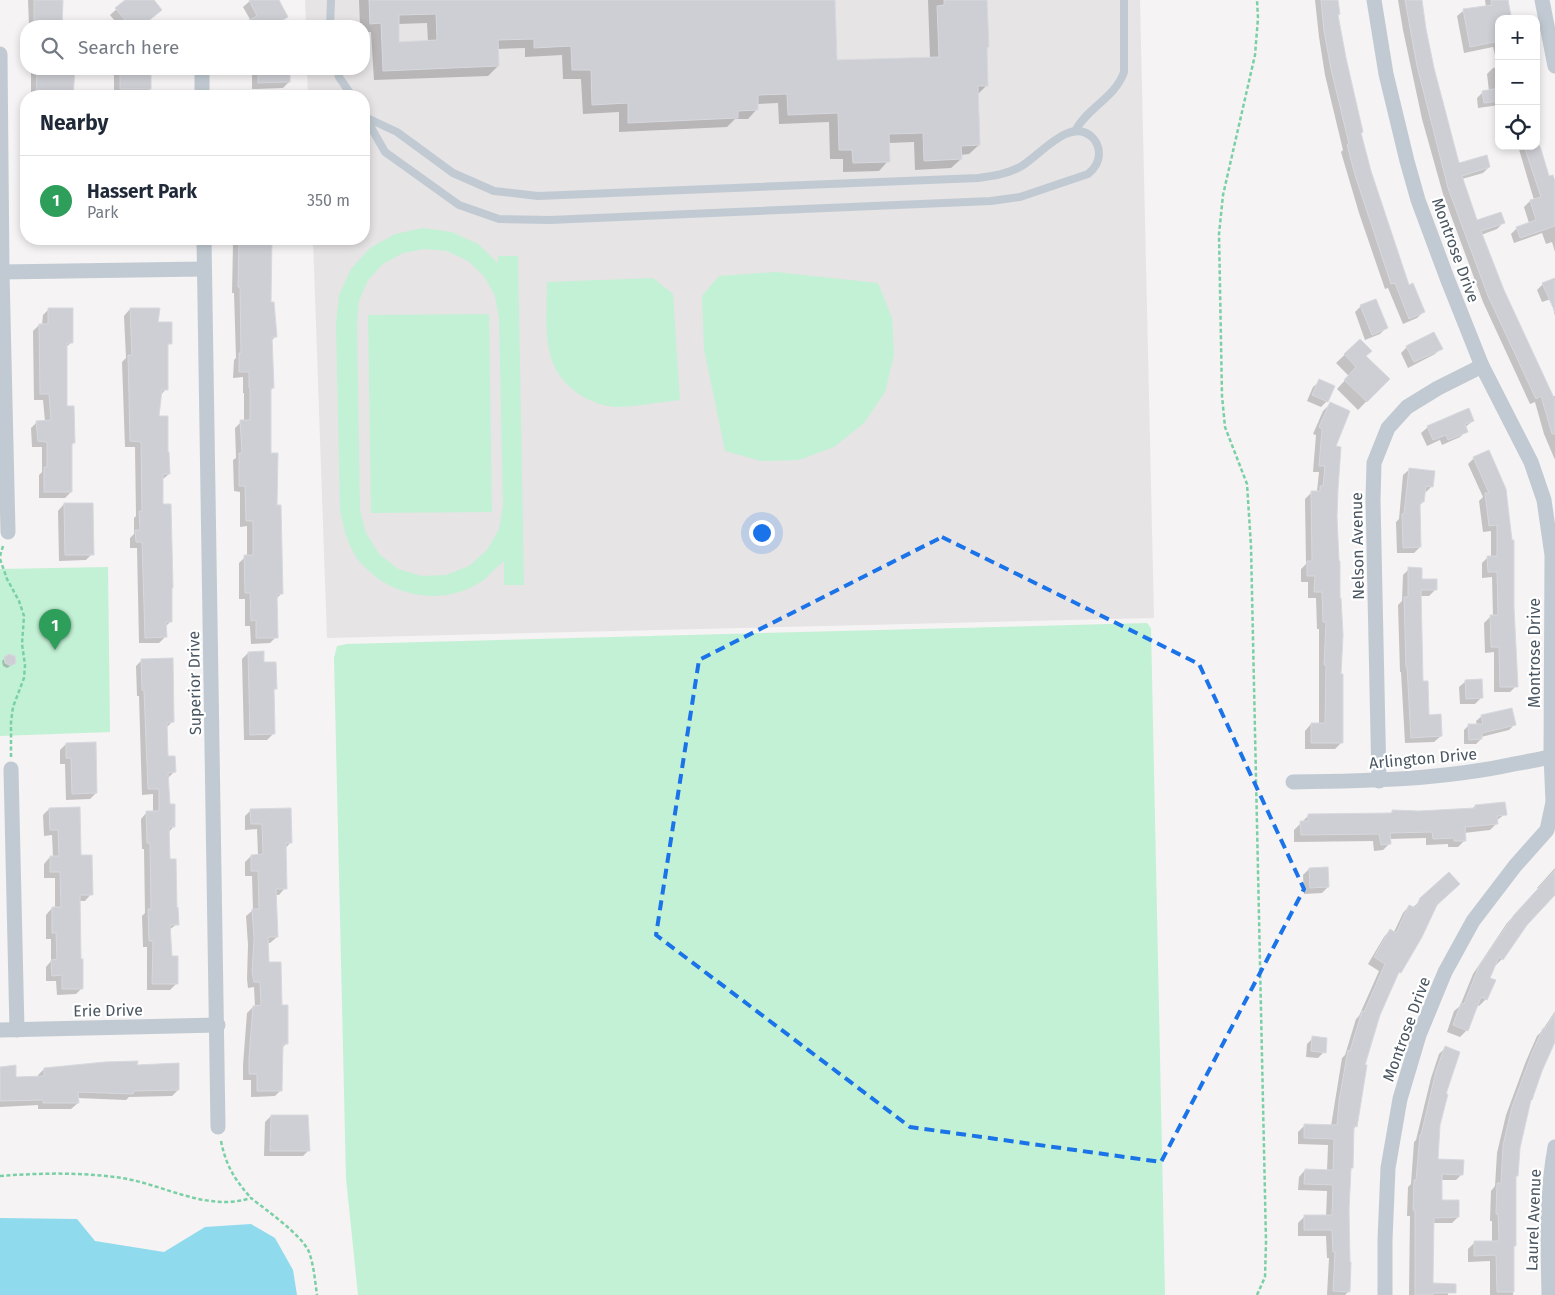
<!DOCTYPE html>
<html lang="en">
<head>
<meta charset="utf-8">
<style>
	body { margin:0; font-family:"Fira Sans",sans-serif; background:#f2f2f3; color:#1f2937 }
	.controls { position:absolute; right:15px; top:15px; display:grid; overflow:hidden; border-radius:10px; box-shadow:0 2px 8px #0003 }
	.controls button { width:45px; height:45px; display:grid; place-items:center; padding:0; border:0; border-bottom:1px solid #e0e1e3; background:#fff; color:#1f2937; font:25px sans-serif }
	.you { position:absolute; left:761px; top:532px; width:18px; height:18px; margin:-12px; border:4px solid #fff; border-radius:50%; background:#1a73e8; box-shadow:0 0 0 8px #1a73e833 }
	.badge { display:grid; place-items:center; width:32px; height:32px; border-radius:50%; background:#db2777; color:#fff; font-size:16px; font-weight:700 }
	.pin { position:absolute; translate:-50% -41px; filter:drop-shadow(0 1px 2px #0008) }
	.pin::after { content:''; position:absolute; top:26px; width:18px; height:15px; background:inherit; clip-path:polygon(0 0,100% 0,50% 100%) }
	.list { margin:0; padding:0; list-style:none }
	h2 { display:flex; justify-content:space-between; align-items:center; height:65px; margin:0; padding:0 20px; font-size:21px }
	h2 small { font-size:16px; font-weight:400; color:#747a83 }
	.list li { display:grid; grid-template-columns:32px 1fr auto; gap:15px; align-items:center; box-sizing:border-box; height:90px; padding:0 20px; border-top:1px solid #e0e1e3 }
	.list b { display:block; font-size:19px; white-space:nowrap }
	.list p { margin:0; font-size:16px; white-space:nowrap; color:#747a83 }
	.list em { font-size:16px; font-style:normal; color:#747a83 }
	.icon { flex:none; width:28px; height:28px; fill:none; stroke:currentColor; stroke-width:2; stroke-linecap:round; stroke-linejoin:round }
	.map { position:relative; flex:none; width:1555px; height:1295px; overflow:hidden }
	.search { position:absolute; background:#fff; box-shadow:0 2px 8px #0003; left:20px; top:20px; width:350px; height:55px; display:flex; align-items:center; gap:12px; box-sizing:border-box; padding:0 18px; border-radius:20px; color:#747a83; font-size:19px }
	.panel { position:absolute; background:#fff; box-shadow:0 2px 8px #0003; left:20px; top:90px; width:350px; height:155px; border-radius:20px }
	.map>svg:first-child { display:block }
	.education { fill:#e6e4e5 }
	.green { fill:#c3f1d5; fill-rule:evenodd }
	.water { fill:#90daee }
	.shadow { fill:#0003; fill-rule:evenodd }
	.building { fill:#cdcfd5; stroke:#d7d9de; fill-rule:evenodd }
	.lines { fill:none; stroke-linecap:round; stroke-linejoin:round }
	.path { stroke:#7ad0a6; stroke-width:2.5; stroke-dasharray:4 2.5; stroke-linecap:butt }
	.lane { stroke:#c1cad2; stroke-width:8 }
	.street { stroke:#c1cad2; stroke-width:15 }
	.marked { fill:none; stroke:#1a73e8; stroke-width:4; stroke-dasharray:10 6; stroke-linejoin:round }
	.labels { text-anchor:middle; stroke-width:4.5; stroke-linejoin:round; paint-order:stroke }
	.street-label { font-size:16px; fill:#4a5661; stroke:#fff }
</style>
</head>
<body>
<div class="map">
<svg width="1555" height="1295" viewBox="0 0 1555 1295">
	<rect width="100%" height="100%" fill="#f5f3f3"/>
	<polygon class="education" points="305,0 1140,0 1154,618 327,638 313,239 364,239 364,96 308,96 307,69 364,69 364,26 306,26"/>
	<g class="green">
		<path d="M423,228L452,232L478,244L498,263V256H518L524,585H504V561C497,566 491,574 485,579C450,605 400,600 369,571C365,567 361,564 358,560C347,543 344,530 340,510L336,324L339,295L351,269L370,248L395,234ZM425,249L447,251L468,261L484,276L495,296L499,318L503,505L499,529L487,550L469,566L446,575L422,576L398,569L379,554L366,533L360,510L357,323L359,301L368,280L383,264L403,253Z"/>
		<polygon points="776,272 878,283 892,318 894,355 885,392 864,423 834,447 799,460 761,461 725,451 704,349 702,296 719,276"/>
		<path d="M653,278L673,294L680,400C659,402 636,407 615,407C604,406 592,402 582,396C539,369 547,326 547,282Z"/>
		<polygon points="489,314 492,512 371,513 368,315"/>
		<polygon points="108,567 110,732 0,736 0,569"/>
		<polygon points="1147,623 1151,628 1165,1295 358,1295 346,1178 334,658 337,646 347,644"/>
	</g>
	<polygon class="water" points="0,1218 77,1219 95,1241 164,1252 205,1227 251,1224 275,1238 293,1270 297,1295 0,1295"/>
	<g class="shadow">
		<polygon points="28,0 62,0 61,26 29,26"/>
		<polygon points="127,0 152,0 154,16 142,26 119,26 110,15"/>
		<polygon points="251,0 278,0 287,17 280,23 274,26 245,26 251,21 243,7"/>
		<path d="M359,0H833L836,62L930,58L928,0H986L988,47L985,49L987,85L977,95L979,145L969,154L960,155L961,159L951,168L915,170L914,142L888,143V161L879,171L843,172V159H830L829,122L779,124L778,103L757,104V109L748,119H735L727,127L619,132V112L583,114L581,79H563L562,55L525,57V48L497,49L498,66L488,76L374,80L371,32H364V26H360ZM427,23L428,42L398,43V24Z"/>
		<polygon points="1315,0 1337,0 1337,15 1360,134 1380,206 1409,287 1423,312 1417,318 1403,324 1388,288 1385,289 1359,213 1341,152 1343,150 1325,75 1319,37"/>
		<polygon points="1398,0 1420,0 1425,30 1442,105 1458,165 1489,167 1483,173 1462,179 1476,221 1503,223 1497,229 1481,235 1503,291 1552,397 1555,396 1555,460 1544,434 1535,402 1530,404 1483,302 1443,194 1422,119 1403,30"/>
		<polygon points="1485,0 1507,0 1510,16 1509,19 1499,19 1499,105 1478,108 1477,98 1483,92 1489,91 1487,74 1493,68 1498,67 1493,47 1464,53 1457,16 1463,11 1486,7"/>
		<polygon points="31,69 74,69 72,96 81,96 31,96"/>
		<polygon points="114,69 142,69 142,73 149,73 150,96 114,95"/>
		<polygon points="252,69 289,69 289,82 283,88 252,89"/>
		<polygon points="1536,137 1548,178 1555,187 1555,252 1552,242 1546,244 1542,233 1514,243 1511,234 1517,228 1529,223 1524,207 1530,201 1534,200 1518,146 1536,146"/>
		<polygon points="34,239 63,239 61,242 34,242"/>
		<polygon points="126,239 166,239 163,241 126,241"/>
		<polygon points="230,239 273,239 271,241 269,303 275,337 271,341 273,388 270,391 270,454 276,506 282,593 276,599 276,637 270,643 251,644 250,626 245,626 245,599 239,599 239,563 245,557 247,557 247,526 240,527 240,492 234,491 233,460 236,458 235,428 241,422 244,421 244,393 243,393 243,377 233,378 234,360 236,358 234,293 232,293 233,244 230,244"/>
		<polygon points="1555,279 1555,316 1551,299 1542,302 1537,290 1543,284"/>
		<polygon points="1361,306 1386,328 1380,334 1365,340 1355,312"/>
		<polygon points="49,309 72,342 65,348 65,407 74,443 71,445 71,492 65,498 39,498 39,475 42,472 42,447 32,447 31,428 37,422 45,421 43,400 34,400 33,331 39,325 42,325 43,315"/>
		<polygon points="130,309 156,323 170,343 166,347 166,389 160,396 158,417 169,474 162,480 162,505 171,621 165,627 165,637 159,643 139,643 137,548 130,548 130,538 134,534 134,518 136,516 135,447 125,447 122,362 126,358 124,316"/>
		<polygon points="1360,340 1365,356 1388,379 1358,410 1337,389 1349,376 1336,363"/>
		<polygon points="1407,347 1441,348 1435,354 1408,368 1401,353"/>
		<polygon points="1320,381 1327,401 1321,407 1307,401 1313,387"/>
		<polygon points="1330,404 1336,489 1342,742 1335,749 1305,749 1305,731 1311,724 1319,724 1319,629 1317,629 1316,598 1308,598 1308,582 1301,582 1301,569 1306,564 1305,499 1311,493 1315,493 1317,491 1319,472 1313,472 1316,435 1313,434 1323,411"/>
		<polygon points="1473,421 1465,427 1466,431 1460,437 1442,445 1440,440 1427,446 1421,433 1428,427"/>
		<polygon points="1488,452 1516,686 1510,692 1494,692 1494,652 1485,653 1484,623 1490,617 1493,617 1492,577 1482,578 1482,563 1488,557 1491,557 1491,531 1483,532 1479,501 1483,497 1468,464 1474,458"/>
		<polygon points="1410,469 1432,486 1426,492 1424,492 1423,502 1419,506 1420,547 1414,553 1397,553 1396,522 1399,519 1403,475"/>
		<polygon points="64,504 92,554 86,560 59,561 58,511"/>
		<polygon points="1409,569 1420,580 1435,590 1429,596 1420,596 1422,682 1428,716 1441,736 1434,742 1405,743 1401,672 1400,672 1398,605 1402,601 1403,575"/>
		<polygon points="248,653 263,663 275,689 272,692 273,734 267,740 244,740 242,659"/>
		<polygon points="5,658 12,665 7,668 3,666 2,661"/>
		<polygon points="142,660 172,722 166,728 167,758 174,772 168,778 169,805 174,826 168,833 168,860 177,924 169,930 170,957 176,984 170,990 147,990 147,947 143,947 142,916 145,913 144,849 142,849 141,819 147,812 153,812 153,794 142,795 139,696 137,696 136,666"/>
		<polygon points="1466,681 1482,697 1475,704 1460,704 1459,687"/>
		<polygon points="1482,716 1514,725 1509,730 1481,737 1481,739 1476,744 1464,744 1464,730 1469,725 1477,725 1476,721"/>
		<polygon points="66,744 96,793 90,799 66,800 65,764 60,764 60,750"/>
		<polygon points="1475,806 1505,814 1496,821 1497,823 1490,830 1464,833 1465,840 1458,847 1448,847 1448,844 1426,845 1426,838 1389,839 1390,843 1383,850 1374,851 1373,841 1294,842 1294,830 1309,815 1389,814 1392,812 1419,812 1471,810"/>
		<polygon points="49,809 80,857 91,894 85,901 79,901 80,960 82,988 76,994 57,995 56,981 46,981 46,967 51,961 51,939 46,939 46,915 52,908 55,908 55,878 44,878 44,864 50,857 53,857 52,835 44,836 43,815"/>
		<polygon points="251,810 290,843 285,849 285,888 279,895 275,895 277,937 270,943 267,943 268,963 280,1006 287,1043 281,1049 281,1090 275,1096 251,1097 251,1080 243,1080 243,1065 247,1013 253,1007 255,1007 254,987 248,988 247,979 248,945 246,916 253,910 252,876 245,876 245,862 251,856 258,856 257,829 245,830 245,816"/>
		<polygon points="1555,868 1555,890 1526,925 1502,959 1495,966 1494,965 1489,979 1486,999 1479,1006 1476,1005 1467,1030 1460,1037 1447,1032 1454,1011 1460,1006 1473,974 1507,923 1539,889 1537,888"/>
		<polygon points="1309,869 1328,887 1322,893 1304,894 1303,875"/>
		<polygon points="1421,899 1435,905 1400,972 1397,975 1379,1015 1364,1066 1356,1126 1353,1130 1350,1169 1348,1210 1348,1292 1345,1295 1327,1295 1329,1258 1327,1258 1326,1236 1298,1236 1298,1223 1305,1216 1326,1217 1327,1191 1298,1190 1299,1177 1305,1170 1327,1171 1328,1145 1298,1144 1298,1132 1305,1125 1331,1126 1342,1058 1345,1055 1356,1019 1359,1016 1379,971 1368,964 1384,937 1390,930 1394,932 1403,913 1409,906 1413,908"/>
		<polygon points="1555,1011 1555,1039 1529,1102 1518,1148 1517,1175 1515,1177 1512,1247 1513,1295 1490,1295 1490,1261 1468,1262 1468,1249 1474,1243 1492,1242 1492,1221 1490,1221 1491,1191 1495,1186 1497,1153 1506,1115 1526,1061 1537,1036 1542,1031"/>
		<polygon points="1313,1038 1324,1052 1318,1058 1306,1057 1307,1044"/>
		<polygon points="1445,1048 1444,1094 1439,1125 1436,1160 1462,1174 1456,1180 1441,1180 1440,1201 1458,1217 1452,1223 1432,1223 1432,1284 1448,1285 1448,1295 1409,1295 1410,1216 1407,1216 1408,1187 1411,1184 1414,1142 1416,1140 1431,1078 1439,1054"/>
		<polygon points="136,1066 178,1090 172,1096 129,1097 126,1100 77,1098 78,1103 71,1109 38,1109 38,1105 0,1107 0,1068 15,1078 38,1077 38,1075 44,1069"/>
		<polygon points="271,1116 309,1150 303,1156 264,1156 265,1122"/>
	</g>
	<g class="building">
		<polygon points="34,0 63,0 62,26 34,26"/>
		<polygon points="125,0 154,0 162,10 142,26 130,26 115,8"/>
		<polygon points="249,0 279,0 288,17 271,26 237,26 257,16"/>
		<path d="M369,0H835L837,60L939,57L937,6L944,5V0H987L989,47H987L988,86H978L980,145L961,146L962,159L924,161L923,133L889,134L890,162L853,163L852,150H839L838,113L788,115L787,94L758,95V110L738,111V118L628,123V103L592,105L591,70H572L571,46L534,48V39L498,40L499,66L383,71L381,23L370,24ZM436,14L437,40L399,42V15Z"/>
		<polygon points="1321,0 1338,0 1340,14 1338,15 1346,58 1363,132 1361,133 1371,171 1409,285 1413,283 1425,312 1409,319 1395,283 1391,284 1355,175 1347,145 1349,144 1331,69 1324,31"/>
		<polygon points="1405,0 1422,0 1426,29 1434,68 1459,163 1487,155 1490,167 1462,176 1477,220 1501,212 1505,223 1481,231 1504,290 1555,400 1555,434 1552,434 1541,396 1536,399 1488,296 1448,188 1417,66"/>
		<polygon points="1491,0 1508,0 1511,16 1499,19 1499,41 1470,47 1463,9 1492,5"/>
		<polygon points="37,69 75,69 73,96 36,96"/>
		<polygon points="120,69 144,69 144,72 151,72 151,89 120,89"/>
		<polygon points="258,69 290,69 290,82 258,83"/>
		<polygon points="1499,88 1499,101 1484,103 1482,91"/>
		<polygon points="1524,146 1540,146 1549,176 1553,175 1555,181 1555,226 1520,238 1516,227 1536,220 1530,200 1541,197"/>
		<polygon points="239,239 272,239 271,302 274,302 277,337 272,337 274,388 271,388 271,453 278,453 277,505 281,505 283,594 277,594 278,638 256,638 256,620 251,621 250,593 245,593 244,555 253,555 253,521 246,521 245,486 239,486 239,453 242,453 240,420 250,420 250,388 249,388 249,372 239,372 239,353 241,353 240,287 238,287"/>
		<polygon points="1555,278 1555,312 1542,283"/>
		<polygon points="1376,299 1388,328 1372,335 1360,305"/>
		<polygon points="48,308 73,308 73,343 67,343 67,406 74,406 75,443 72,443 72,492 44,492 44,467 47,467 47,442 38,441 36,421 51,420 49,394 40,394 39,324 48,324"/>
		<polygon points="130,308 160,308 158,322 172,322 172,344 168,344 168,390 162,390 159,416 168,416 168,452 169,452 170,474 163,474 163,504 171,504 173,588 172,588 172,622 166,622 167,637 145,638 142,542 136,542 135,530 140,530 139,511 142,511 141,442 130,441 128,355 132,355"/>
		<polygon points="1434,332 1443,349 1414,362 1406,346"/>
		<polygon points="1360,339 1372,351 1366,356 1390,379 1367,402 1344,380 1356,367 1344,354"/>
		<polygon points="1319,379 1335,386 1328,402 1312,395"/>
		<polygon points="1330,402 1350,411 1336,446 1341,447 1338,489 1337,517 1339,561 1340,561 1340,598 1341,598 1343,635 1341,674 1343,674 1343,743 1311,743 1311,723 1325,723 1326,665 1324,665 1326,622 1323,622 1322,592 1314,592 1315,576 1307,576 1307,561 1312,561 1311,491 1320,491 1320,486 1323,486 1325,466 1319,466 1322,429 1319,427"/>
		<polygon points="1469,408 1474,421 1465,424 1468,432 1448,440 1446,435 1433,440 1427,426"/>
		<polygon points="1489,450 1506,489 1512,540 1514,540 1514,608 1518,687 1500,687 1499,647 1491,647 1490,615 1498,615 1497,572 1488,572 1487,556 1497,556 1497,525 1489,526 1485,493 1489,493 1473,457"/>
		<polygon points="1409,468 1435,471 1433,487 1426,486 1424,502 1420,502 1421,547 1403,548 1402,514 1404,514"/>
		<polygon points="64,503 93,503 94,555 65,555"/>
		<polygon points="1408,567 1422,568 1422,579 1437,579 1437,590 1421,590 1423,681 1428,681 1429,715 1441,714 1442,736 1411,738 1407,667 1406,667 1404,597 1408,597"/>
		<polygon points="264,651 264,662 276,662 277,689 274,689 275,734 250,735 248,652"/>
		<polygon points="9,654 15,656 16,663 11,666 5,663 4,657"/>
		<polygon points="173,658 174,722 167,723 168,756 175,756 176,772 168,773 170,804 175,804 175,827 169,827 170,859 176,859 177,908 178,907 179,925 170,925 172,956 178,956 178,984 152,984 153,941 149,941 148,909 151,909 150,843 147,843 146,811 159,811 159,789 148,789 144,690 142,690 141,659"/>
		<polygon points="1482,679 1483,698 1466,699 1465,680"/>
		<polygon points="1512,708 1516,725 1482,733 1482,739 1469,740 1468,724 1483,724 1481,715"/>
		<polygon points="96,742 97,793 72,794 71,758 66,758 66,743"/>
		<polygon points="1505,802 1507,815 1497,816 1498,824 1465,827 1466,841 1454,841 1454,838 1433,839 1432,832 1390,833 1391,844 1381,845 1379,834 1301,835 1300,821 1308,821 1308,814 1392,813 1392,810 1419,811 1475,808 1475,805"/>
		<polygon points="80,807 81,855 92,855 93,895 80,895 81,959 83,959 83,989 62,989 62,975 52,976 51,960 57,959 56,933 52,933 52,907 61,907 60,872 50,872 50,856 59,856 58,830 50,830 49,808"/>
		<polygon points="291,808 292,843 286,843 287,889 276,889 278,937 268,937 269,962 281,962 282,1005 288,1005 288,1044 283,1044 282,1091 257,1091 257,1074 249,1074 249,1058 253,1006 261,1005 260,982 254,982 252,972 254,938 252,909 259,909 258,871 251,871 251,855 263,854 262,824 251,824 250,809"/>
		<polygon points="1328,867 1329,887 1310,888 1309,868"/>
		<polygon points="1555,870 1555,895 1527,925 1503,960 1499,957 1490,978 1496,980 1487,1000 1481,997 1468,1031 1453,1025 1461,1003 1464,1004 1479,966 1514,915"/>
		<polygon points="1449,872 1460,884 1437,905 1422,937 1401,973 1399,972 1380,1015 1365,1065 1367,1065 1357,1127 1354,1126 1353,1168 1351,1168 1349,1210 1350,1262 1351,1262 1350,1292 1333,1291 1335,1252 1333,1252 1332,1230 1304,1230 1304,1215 1332,1215 1333,1185 1304,1184 1305,1169 1333,1170 1334,1139 1304,1138 1304,1124 1337,1125 1339,1101 1348,1050 1350,1051 1362,1011 1364,1012 1385,964 1374,957 1390,929 1396,933 1409,905 1416,908 1420,898"/>
		<polygon points="1555,1012 1555,1042 1542,1071 1532,1100 1531,1100 1520,1148 1518,1176 1516,1176 1516,1246 1514,1246 1514,1292 1497,1292 1496,1255 1474,1256 1474,1241 1499,1241 1498,1214 1496,1214 1497,1183 1501,1183 1503,1145 1512,1107 1532,1053 1543,1028 1545,1029"/>
		<polygon points="1312,1036 1327,1038 1326,1053 1311,1051"/>
		<polygon points="1445,1046 1460,1052 1446,1094 1448,1094 1440,1125 1438,1159 1464,1160 1463,1175 1442,1174 1442,1200 1459,1200 1459,1217 1434,1218 1433,1283 1456,1284 1456,1293 1433,1293 1433,1295 1415,1295 1415,1211 1413,1210 1414,1180 1416,1180 1420,1135 1421,1135 1436,1071"/>
		<polygon points="138,1061 137,1065 179,1063 179,1090 134,1091 133,1094 78,1092 79,1103 43,1103 43,1100 0,1101 0,1067 16,1065 16,1077 44,1076 44,1068 105,1062"/>
		<polygon points="271,1115 308,1115 310,1151 270,1151"/>
	</g>
	<g class="lines">
		<g class="path">
			<polyline points="0,556 3,546"/>
			<polyline points="0,559 7,579 19,601 24,616 22,644 25,665 24,678 13,707 11,722 11,757"/>
			<path d="M221,1141C226,1166 235,1180 251,1198"/>
			<path d="M0,1176C40,1173 82,1172 122,1178C165,1185 207,1212 251,1198C266,1210 302,1235 309,1252C314,1266 315,1281 317,1295"/>
			<polyline points="1257,1295 1265,1277 1266,1242 1251,546 1247,484 1225,427 1222,396 1219,234 1223,195 1255,55 1258,18 1257,0"/>
		</g>
		<g class="lane">
			<polyline points="330,26 331,0"/>
			<polyline points="337,69 339,77 352,96"/>
			<path d="M364,115L385,152L459,205L499,219L550,220L991,201L1020,197L1088,174C1094,169 1099,163 1099,154C1099,148 1096,141 1092,137C1069,116 1039,157 1020,167C1007,174 993,176 978,178L538,196L494,191L453,173L397,132L365,117"/>
			<path d="M1075,131C1088,107 1115,98 1124,72V0"/>
		</g>
		<g class="street">
			<polyline points="1374,0 1386,74 1407,161 1418,200 1447,278 1482,366 1531,462 1544,500 1552,555 1551,756 1553,802 1547,830 1515,866 1473,921 1445,972 1419,1035 1400,1099 1388,1168 1385,1240 1385,1295"/>
			<polyline points="1542,0 1555,66"/>
			<polyline points="0,54 2,272 8,532"/>
			<polyline points="202,69 202,96"/>
			<polyline points="204,239 218,1127"/>
			<polyline points="0,272 204,269"/>
			<polyline points="11,769 17,1030"/>
			<polyline points="1379,781 1373,500 1374,463 1388,428 1407,407 1438,388 1482,366"/>
			<path d="M1293,782C1367,781 1441,780 1514,764C1528,761 1542,760 1555,755"/>
			<polyline points="0,1030 218,1025"/>
			<path d="M1549,1295C1548,1245 1546,1196 1555,1147"/>
		</g>
	</g>
	<path class="marked" d="M942,537L1199,664L1304,889L1161,1162L910,1127L656,935L699,660Z"/>
	<g class="labels">
		<g class="street-label">
			<text transform="translate(1456 250) rotate(70)" y="6">Montrose Drive</text>
			<text transform="translate(1357 546) rotate(-91)" y="6">Nelson Avenue</text>
			<text transform="translate(1534 653) rotate(-90)" y="6">Montrose Drive</text>
			<text transform="translate(194 683) rotate(-91)" y="6">Superior Drive</text>
			<text transform="translate(1423 758) rotate(-5)" y="6">Arlington Drive</text>
			<text transform="translate(108 1010) rotate(-1)" y="6">Erie Drive</text>
			<text transform="translate(1406 1029) rotate(-70)" y="6">Montrose Drive</text>
			<text transform="translate(1533 1220) rotate(-88)" y="6">Laurel Avenue</text>
		</g>
	</g>
</svg>
<div class="controls">
<button>+</button>
<button>−</button>
<button><svg class="icon" aria-label="locate" viewBox="0 0 24 24"><circle cx="12" cy="12" r="6"/><path d="M12 2v4M12 18v4M2 12h4M18 12h4"/></svg></button>
</div>
<div class="you"></div>
<div class="pin badge" style="left:55px;top:650px;background:#2e9e5b">1</div>
<div class="search"><svg class="icon" aria-label="search" viewBox="0 0 24 24"><circle cx="10" cy="10" r="6"/><path d="M15 15l6 6"/></svg>Search here</div>
<section class="panel">
<h2>Nearby<small></small></h2>
<ul class="list">
<li><span class="badge" style="background:#2e9e5b">1</span><div><b>Hassert Park</b><p>Park</p></div><em>350 m</em></li>
</ul>
</section>
</div>
</body>
</html>
